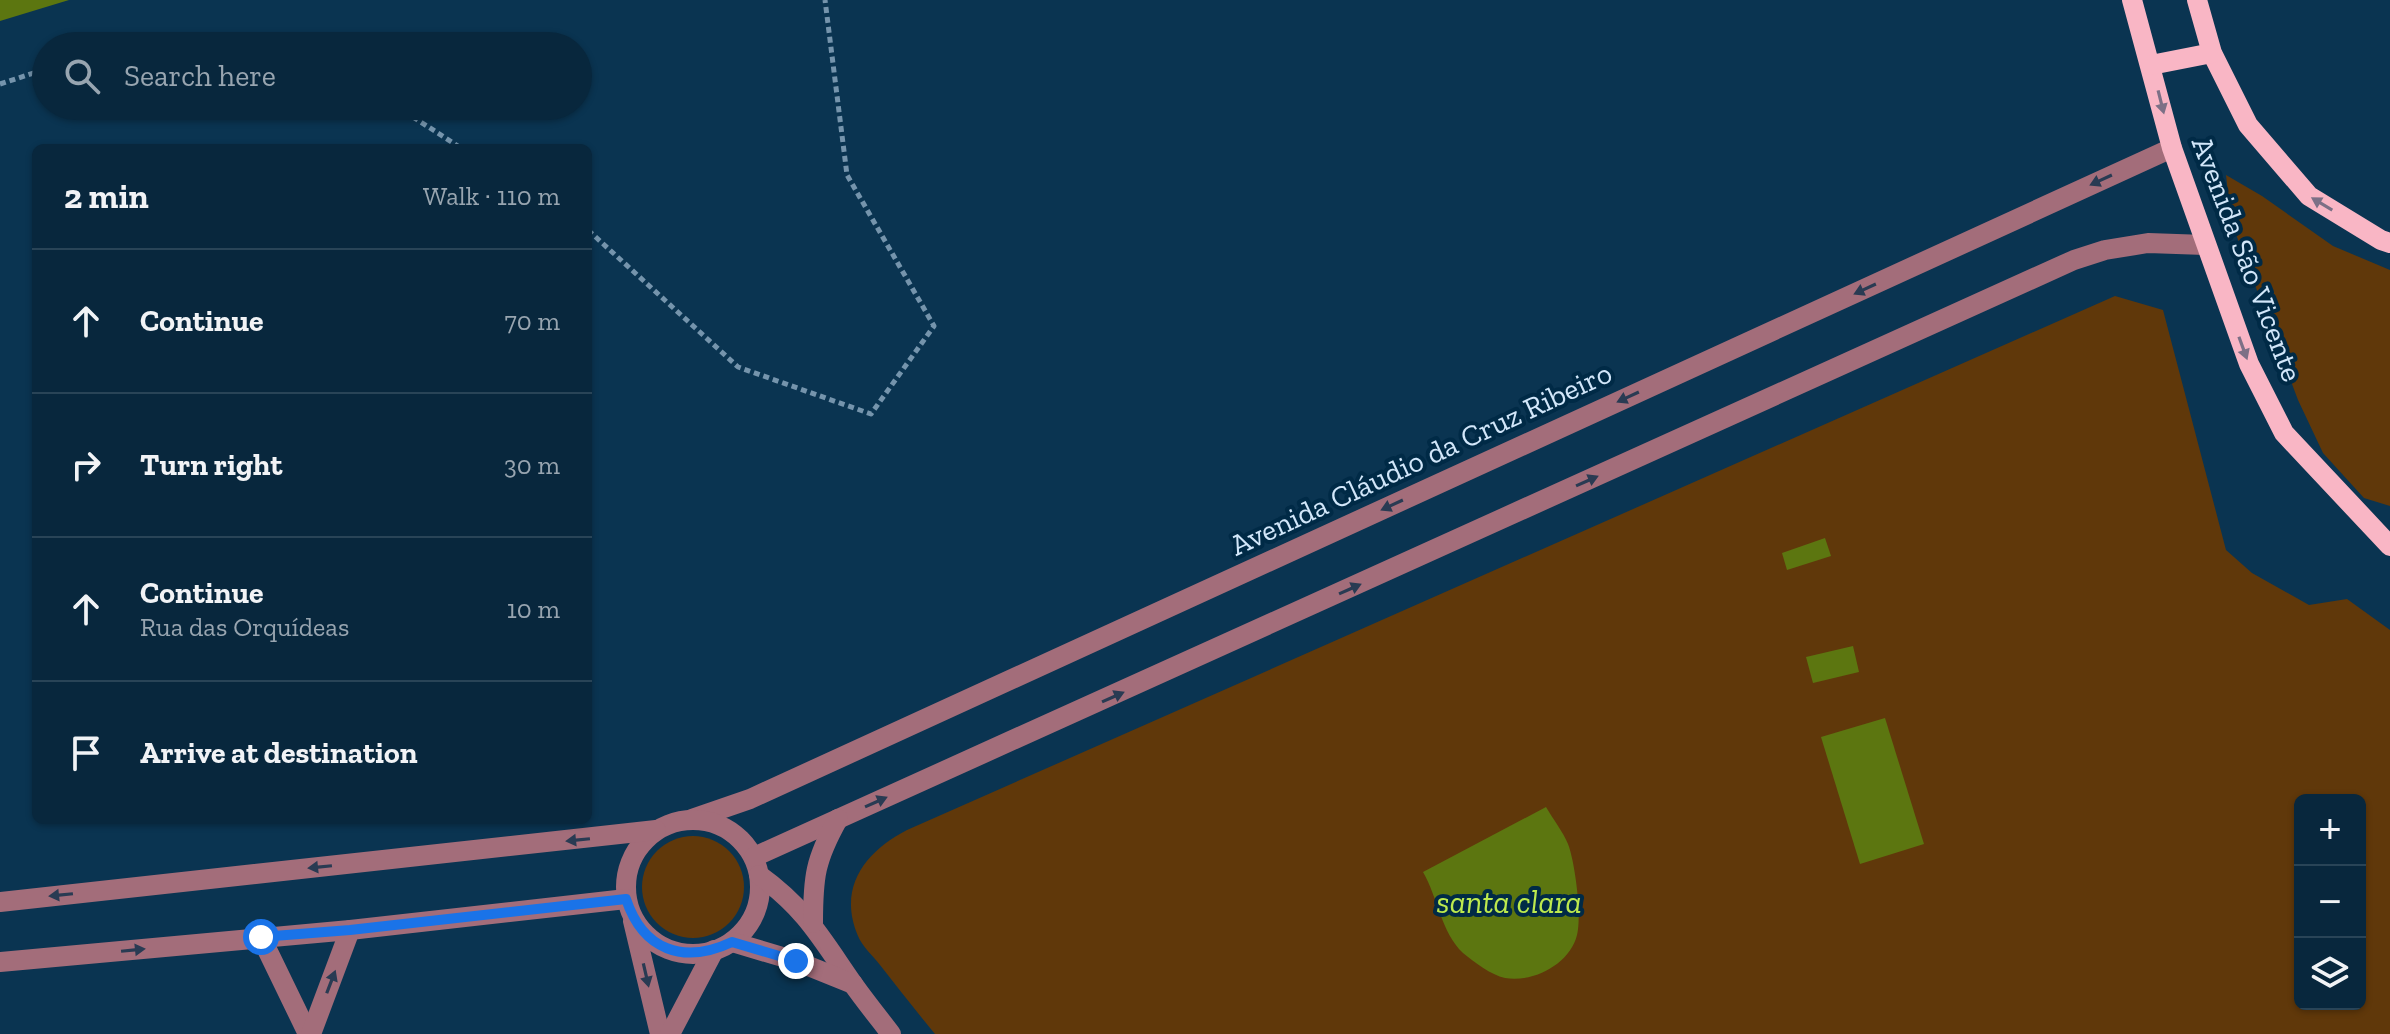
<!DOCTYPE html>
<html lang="en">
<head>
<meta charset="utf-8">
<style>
	body { margin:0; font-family:"Zilla Slab",serif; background:#163348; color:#f1f3f6 }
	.controls { position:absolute; right:24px; bottom:24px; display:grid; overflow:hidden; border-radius:12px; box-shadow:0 2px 6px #0004 }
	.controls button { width:72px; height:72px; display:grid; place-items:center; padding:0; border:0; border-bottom:2px solid #294457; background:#08273d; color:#f1f3f6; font:40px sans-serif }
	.stop { position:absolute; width:24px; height:24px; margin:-18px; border:6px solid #1a73e8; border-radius:50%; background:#fff }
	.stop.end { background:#1a73e8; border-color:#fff; box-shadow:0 2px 8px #0008 }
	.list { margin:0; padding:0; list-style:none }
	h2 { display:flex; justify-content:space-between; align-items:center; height:104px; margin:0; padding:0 32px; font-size:34px }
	h2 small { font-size:26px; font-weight:400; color:#98a5b0 }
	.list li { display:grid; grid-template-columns:52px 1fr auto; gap:24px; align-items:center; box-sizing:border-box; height:144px; padding:0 32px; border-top:2px solid #294457 }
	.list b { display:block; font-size:30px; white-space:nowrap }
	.list p { margin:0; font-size:26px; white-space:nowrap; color:#98a5b0 }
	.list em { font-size:26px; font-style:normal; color:#98a5b0 }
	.icon { flex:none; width:44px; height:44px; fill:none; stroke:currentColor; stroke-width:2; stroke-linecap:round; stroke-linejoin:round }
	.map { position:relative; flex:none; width:2390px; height:1034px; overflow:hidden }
	.search { position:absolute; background:#08273d; box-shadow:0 2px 6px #0004; left:32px; top:32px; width:560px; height:88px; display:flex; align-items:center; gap:20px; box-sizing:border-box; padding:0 28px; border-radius:44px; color:#98a5b0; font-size:30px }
	.panel { position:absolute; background:#08273d; box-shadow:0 2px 6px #0004; left:32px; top:144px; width:560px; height:680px; border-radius:12px }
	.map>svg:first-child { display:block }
	.green { fill:#60380a; fill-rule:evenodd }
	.water { fill:#5c7610 }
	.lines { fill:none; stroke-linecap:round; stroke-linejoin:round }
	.path { stroke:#7594ac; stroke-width:5; stroke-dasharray:6 4; stroke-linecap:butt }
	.minor { stroke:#a36d7a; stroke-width:20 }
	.major { stroke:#f9b6c5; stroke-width:20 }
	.oneway { fill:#7c7086 }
	.oneway2 { fill:#293b53 }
	.route { stroke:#1a73e8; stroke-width:10 }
	.labels { text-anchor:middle; stroke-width:8; stroke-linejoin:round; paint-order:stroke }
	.street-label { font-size:30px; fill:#d2e7fa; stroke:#002a46 }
	.water-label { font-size:32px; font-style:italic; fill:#bdea4e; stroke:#002a46 }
</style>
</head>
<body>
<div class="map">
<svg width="2390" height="1034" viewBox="0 0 2390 1034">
	<rect width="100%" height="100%" fill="#0a3451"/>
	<g class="green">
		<polygon points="2226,175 2262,196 2333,246 2390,270 2390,506 2364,498 2323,453 2298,400 2231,221"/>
		<path d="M2115,296L2163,310L2226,550L2252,573L2309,605L2347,599L2390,630V1034H935C916,1011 898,988 880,965C873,956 862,946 858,936C837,887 866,851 907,830ZM2300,800H2360V1004H2300Z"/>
		<circle cx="693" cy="887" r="51"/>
	</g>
	<g class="water">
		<polygon points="0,0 69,0 0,21"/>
		<polygon points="1825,538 1831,556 1787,570 1782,553"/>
		<polygon points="1853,646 1859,672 1813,683 1806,657"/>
		<polygon points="1885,718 1924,844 1860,864 1821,737"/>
		<path d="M1546,807C1553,819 1563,832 1568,844C1575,862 1582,916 1577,935C1570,964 1533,983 1505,978C1491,975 1474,962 1463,953C1441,932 1438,898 1423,872Z"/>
	</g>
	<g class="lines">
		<g class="path">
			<polyline points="0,84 46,69"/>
			<polyline points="396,106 461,148"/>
			<polyline points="588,230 738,367 871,414 934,326 847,175 825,0"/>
		</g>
		<g class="minor">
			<polyline points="692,819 750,799 2172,148"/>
			<circle cx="693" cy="887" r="67"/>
			<polyline points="754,857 2074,260 2105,250 2148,243 2205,245"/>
			<path d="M759,875C806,909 821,938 853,984C865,1001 878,1017 891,1034"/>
			<polyline points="0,902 656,830"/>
			<polyline points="633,921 660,1034"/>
			<path d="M813,923C813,877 815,860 838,819"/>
			<polyline points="261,937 308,1034"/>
			<polyline points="732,942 796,961 853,984"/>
			<polyline points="0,962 350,930 626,899"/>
			<polyline points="311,1034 350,930"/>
			<polyline points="670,1034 714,950"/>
		</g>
		<g class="major">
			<polyline points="2132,0 2172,148 2249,364 2284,433 2390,546"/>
			<polyline points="2197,0 2212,53 2248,125 2309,196 2381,240 2390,243"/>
			<polyline points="2151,65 2212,53"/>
		</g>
	</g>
	<defs><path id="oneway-solid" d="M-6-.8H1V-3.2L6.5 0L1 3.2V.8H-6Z" transform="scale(2)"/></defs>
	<g class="oneway">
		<use href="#oneway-solid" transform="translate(2161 102) rotate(76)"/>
		<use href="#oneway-solid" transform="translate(2322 204) rotate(-149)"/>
		<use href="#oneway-solid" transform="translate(2243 348) rotate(70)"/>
	</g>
	<g class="oneway2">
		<use href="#oneway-solid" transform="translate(2101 180) rotate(155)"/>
		<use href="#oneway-solid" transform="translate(1865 289) rotate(155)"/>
		<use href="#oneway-solid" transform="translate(1628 397) rotate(155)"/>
		<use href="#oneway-solid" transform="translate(1587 481) rotate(-24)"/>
		<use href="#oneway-solid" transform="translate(1392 505) rotate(155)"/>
		<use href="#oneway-solid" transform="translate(1350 589) rotate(-24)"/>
		<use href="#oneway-solid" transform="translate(1113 697) rotate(-24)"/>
		<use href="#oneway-solid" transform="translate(876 802) rotate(-24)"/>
		<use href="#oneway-solid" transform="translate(578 840) rotate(174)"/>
		<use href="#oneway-solid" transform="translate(320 867) rotate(174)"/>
		<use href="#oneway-solid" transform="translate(61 895) rotate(174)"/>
		<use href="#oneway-solid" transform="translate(133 950) rotate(-6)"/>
		<use href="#oneway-solid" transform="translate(646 975) rotate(77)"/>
		<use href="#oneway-solid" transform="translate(331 982) rotate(-69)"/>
	</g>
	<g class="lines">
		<path class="route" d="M261,937L350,930L626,899C643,950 683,965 732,942L796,961"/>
	</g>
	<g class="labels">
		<g class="street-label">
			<text transform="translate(2247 259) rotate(69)" y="10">Avenida São Vicente</text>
			<text transform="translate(1421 459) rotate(-25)" y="10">Avenida Cláudio da Cruz Ribeiro</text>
		</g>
		<g class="water-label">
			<text x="1509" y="913">santa clara</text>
		</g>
	</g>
</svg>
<div class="controls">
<button>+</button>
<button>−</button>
<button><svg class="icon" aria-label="layers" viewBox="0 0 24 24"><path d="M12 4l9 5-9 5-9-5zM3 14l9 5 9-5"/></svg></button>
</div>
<div class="stop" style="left:261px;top:937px"></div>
<div class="stop end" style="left:796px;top:961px"></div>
<div class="search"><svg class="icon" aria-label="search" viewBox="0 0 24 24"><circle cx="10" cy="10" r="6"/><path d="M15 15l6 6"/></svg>Search here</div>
<section class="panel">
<h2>2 min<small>Walk · 110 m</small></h2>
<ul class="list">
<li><svg class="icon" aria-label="ahead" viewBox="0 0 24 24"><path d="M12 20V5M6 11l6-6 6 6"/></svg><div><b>Continue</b></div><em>70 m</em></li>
<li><svg class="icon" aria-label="right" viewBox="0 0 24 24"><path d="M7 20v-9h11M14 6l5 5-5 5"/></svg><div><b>Turn right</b></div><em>30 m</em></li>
<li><svg class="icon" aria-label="ahead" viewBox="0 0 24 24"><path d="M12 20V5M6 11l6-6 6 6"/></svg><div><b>Continue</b><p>Rua das Orquídeas</p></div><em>10 m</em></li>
<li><svg class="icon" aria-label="arrive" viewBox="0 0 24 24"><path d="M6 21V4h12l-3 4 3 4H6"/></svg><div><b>Arrive at destination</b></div></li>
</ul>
</section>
</div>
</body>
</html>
